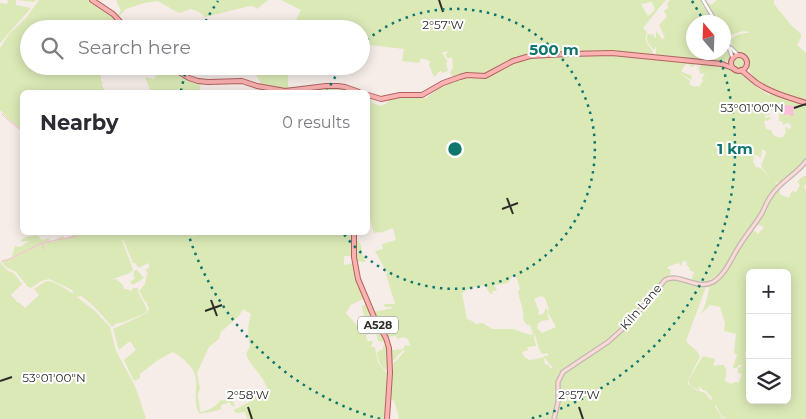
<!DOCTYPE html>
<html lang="en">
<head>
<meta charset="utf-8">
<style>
	body { margin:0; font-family:Montserrat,sans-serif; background:#f7f7f7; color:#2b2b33 }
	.controls { position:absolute; right:15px; bottom:15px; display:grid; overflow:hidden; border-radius:8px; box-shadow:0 2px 12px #0003 }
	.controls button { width:45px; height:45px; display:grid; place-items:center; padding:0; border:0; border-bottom:1px solid #e1e1e2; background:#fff; color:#2b2b33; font:25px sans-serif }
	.compass { position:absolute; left:686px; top:15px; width:45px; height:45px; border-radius:50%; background:#fff; box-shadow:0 2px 12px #0003; rotate:341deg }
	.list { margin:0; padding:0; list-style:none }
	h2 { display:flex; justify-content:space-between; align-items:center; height:65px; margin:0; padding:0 20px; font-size:21px }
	h2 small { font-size:16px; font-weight:400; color:#7c7c81 }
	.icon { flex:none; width:28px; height:28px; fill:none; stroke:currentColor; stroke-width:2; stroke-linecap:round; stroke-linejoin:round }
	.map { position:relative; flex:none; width:806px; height:419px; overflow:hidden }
	.search { position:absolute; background:#fff; box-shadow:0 2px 12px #0003; left:20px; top:20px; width:350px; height:55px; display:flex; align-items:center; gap:12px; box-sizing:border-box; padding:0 18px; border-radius:28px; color:#7c7c81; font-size:19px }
	.panel { position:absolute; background:#fff; box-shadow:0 2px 12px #0003; left:20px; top:90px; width:350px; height:145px; border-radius:8px }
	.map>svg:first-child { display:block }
	.green { fill:#dbe9b6; fill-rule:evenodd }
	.water { fill:#fcbedb }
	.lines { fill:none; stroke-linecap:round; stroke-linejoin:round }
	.stream { stroke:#fcbedb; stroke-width:1 }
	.tertiary-casing { stroke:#bfb8b3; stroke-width:5 }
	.secondary-casing { stroke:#bfb8b3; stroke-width:5.5 }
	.primary-casing { stroke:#b16260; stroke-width:6 }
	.tertiary { stroke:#fff; stroke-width:2.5 }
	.secondary { stroke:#fdd9d8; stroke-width:3 }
	.primary { stroke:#fbb2b1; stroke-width:4 }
	.ticks { fill:none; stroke:#2e2b29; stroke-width:2 }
	.ring { fill:none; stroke:#0f766e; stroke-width:2.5; stroke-dasharray:2.5 5 }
	.labels { text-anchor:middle; stroke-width:4; stroke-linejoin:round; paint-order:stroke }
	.shield { fill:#fff; stroke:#6d6b69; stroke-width:1 }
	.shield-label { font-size:11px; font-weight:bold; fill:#2e2b29 }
	.street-label { font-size:12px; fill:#2e2b29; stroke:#fff }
	.ticks-label { font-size:12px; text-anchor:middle; fill:#2e2b29; stroke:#fff; stroke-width:4; stroke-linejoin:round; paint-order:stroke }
	.centre { fill:#0f766e; stroke:#fff; stroke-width:2.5 }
	.ring-label { font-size:15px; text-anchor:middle; font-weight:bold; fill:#0f766e; stroke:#fff; stroke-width:4; stroke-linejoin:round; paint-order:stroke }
</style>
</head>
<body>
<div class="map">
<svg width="806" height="419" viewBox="0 0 806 419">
	<rect width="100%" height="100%" fill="#f6ede8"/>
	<g class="green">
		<polygon points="8,0 36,0 34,2 16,0 16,5 31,8 0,43 0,3 7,4"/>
		<polygon points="39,0 88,0 118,21 123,29 29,29 29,66 140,67 138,67 138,68 101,73 101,80 103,84 102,85 105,92 22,92 22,130 8,119 1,111 0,111 0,48 10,33 26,18"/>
		<polygon points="116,0 268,0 257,9 255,7 250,6 205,17 199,12 191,9 180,13 175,11 158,1 144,3 126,9 118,17 117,16 121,11"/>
		<path d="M281,0H666L657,10V11L643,28L647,32C642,45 653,46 654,56L645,55L536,54L521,57L508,62L488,73L454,78L450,73L453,67L452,58L451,57L448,59L445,54L448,53L447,52H446L445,51L442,53L448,62L446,63L448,71L442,73L441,71L437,73V75L434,77L429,65L430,61L421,58L419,63L402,61L404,49L361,44V29H292L301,10ZM652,2L655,9L653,12L648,16L641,4Z"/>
		<path d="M670,0H700L713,22H694V52H724V41L728,49L730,56L727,62L724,63L706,60L656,56V47H655V50C649,46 645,40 648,33L650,35L653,34L655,38H656V31L662,39L665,38L661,29L659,25L667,16L664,11L668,8L667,4Z"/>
		<path d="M717,0H774V4L779,10H777L780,11L790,24L802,35L797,45L806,53V157L799,168L780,184L774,181L778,185L769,194L761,210L741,240L723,269L718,275L706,282L691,281L694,272L689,270L690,268L686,265L687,263L684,260L682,263V266L678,263L667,267L668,269H670L671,272L669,276L660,283L647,299L644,297L640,302L642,305L633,316L606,340L570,365L558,375L557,381L558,399L552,419H398V418L399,417L394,401L390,399L392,377L391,364L396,361L405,351L403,350L393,361L391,362V350H395L396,352V349H397V350L403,349L405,345L410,346L408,339L404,337L397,339L396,336L387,337L373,312L393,308L392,307H385L384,304H395L386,274L387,273L375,251L383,249L382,244L396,240L393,228L380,233L379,232L374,233L369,216H368V104L370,98L372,99V102C380,107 380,107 388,102V100L403,96L426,98L439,88L454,80L464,77H487L510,65L524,59L561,57L564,56L612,55L695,62L694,66L692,67L688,64H686L681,71L692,76L691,80L680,73L690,81L689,84L695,87L697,86L699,87L703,81L702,78L705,73L700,74L699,68L702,64L722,65L738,73L742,74L746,76L752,81L755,86L769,95L772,94L795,101L759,83L750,72L747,57L744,54L735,51L730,40C736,34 741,33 749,33V32C740,29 735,35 727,37L724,32V22H718L708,4L709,3L711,5ZM770,110L779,111V121H782L783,125L786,124L788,123L791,125V128L787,129V127H785L786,132L783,137C776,138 773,136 771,130L766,129L764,120L766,121L771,119L770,117H768L766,118L765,117L766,115H769ZM762,150H765L766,153L761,166L771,179L761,168L756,167L753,162L754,155H756L761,158ZM515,273L520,289L518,291C519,301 525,310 523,320L527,325H530L533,334L530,335L513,329H492L483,323L476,324L472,321L467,319L462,293L471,288L485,285L490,294H492L493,291H497L494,284L496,285L508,283ZM541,296L545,298L549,310L548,311L545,307C545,311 545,315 539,315L538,313L539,311L534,299ZM547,313H548L556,327L542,333L537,328C538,320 542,321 549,320ZM534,332L539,349L542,354L548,353V356H543L553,368H550L548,364L546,365L544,362L545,361L543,357C533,360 526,363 522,352L528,350L527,347L536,346L534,338Z"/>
		<circle cx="739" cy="62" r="7"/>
		<polygon points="161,66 164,66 186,79 201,84 199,92 151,92 145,77 154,79"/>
		<path d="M275,66H288V89C270,90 259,89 255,70Z"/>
		<polygon points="334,88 342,88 343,92 304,92 305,90"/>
		<path d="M803,176H806V184L804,187L806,191V419H726L721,415L716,405L715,406L721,416L724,419H556L561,382L562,378L567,371L615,338L640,314L660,288L668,281L675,278L707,284L686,341C690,347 699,350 700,357L689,378L688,384L694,389L705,393L711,400L713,399L706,391L703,390L700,387H698L700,390C694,388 688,387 689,379L703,356L715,359V362L713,364L715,366L718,365H723V364C728,370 726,375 725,381L731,384L735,382L738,383L739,382L742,374L738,373V368L741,367L742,365H739L737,368H733C734,363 736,359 737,354L734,353L736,334L724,331L725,323L720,307L710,305L701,314C706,304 708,295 710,284L717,280L750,232L755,231L758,234L764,227L756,224L771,197L778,190L780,191L779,193L781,194V195L789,198L792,191L796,192L800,185L797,182L800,179V178H802ZM750,273H787V400H750V359H746L745,351L749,349L750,352Z"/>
		<path d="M79,232H189L192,236L201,232L353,233V256H344V265L353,263L357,282L365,298L351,305L346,313L360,329L364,316L362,306L367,304L385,340L386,341L385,342L378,341L376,333L366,335L367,341H373L372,345L371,346V347H375L378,363L388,374L385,400V419H247L245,412L237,413L235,412L234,409H236L255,399V395L257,392H260L266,397L269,390C265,385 264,380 260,375C255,368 249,363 246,354L250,346C248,334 247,326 251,314L243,309L239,316L221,332L219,339L209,347L197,373L200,388L198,395L200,411L202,412C208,410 216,407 220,401L227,399L233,400L235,406L234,407L231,405L230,402L221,405V409C217,411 203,414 199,413C194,405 196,396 196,386C198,370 186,360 173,352L158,360L140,374V378L134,381L124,360L136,350L130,341L119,350L113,329L147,313L149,308L147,305V302L146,303L139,291L145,284L146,278L147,277L146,275L148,274L146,270L143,271L150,267L148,263L139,268L135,263H133L123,239L122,240L133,270L130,273L110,280L116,279L123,285L124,289H127L130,291L132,290L133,288H138C137,295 146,303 147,311L146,313L121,323H117L112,327C103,316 93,304 81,296L77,297L95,311L110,327L116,351L134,384L139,397L146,419H0V262L8,271L14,273L22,284L11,295L18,303H20L25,308L39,295L34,289C38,287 44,281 48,281C54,281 69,291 74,294L72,290L49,279L41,281L31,288L28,287L16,272L6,267L1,261L13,257L12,255L15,246L20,247L29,241H26L21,242V240L26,237L37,235L42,240L49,238L50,241H52L63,236L64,239Z"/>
		<polygon points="356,239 361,245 362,251 360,251 365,258 365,262 363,262 359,261 357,263 356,261"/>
		<polygon points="136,270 137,270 144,278 133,285 130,282 135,278 133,276 134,274 133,272"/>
		<path d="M386,344L389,371C380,368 378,361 377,352L383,349V346Z"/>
	</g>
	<polygon class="water" points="785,105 794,106 795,108 793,112 794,116 790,116 789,114 783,115 781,109"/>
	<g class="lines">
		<g class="stream">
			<polyline points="2,114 7,119 22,131"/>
			<polyline points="81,233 83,232"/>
			<polyline points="44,250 42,243 77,236"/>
			<polyline points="2,261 7,260 42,243"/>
		</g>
		<g class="tertiary-casing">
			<g id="tertiary">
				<polyline points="703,0 716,22"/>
				<polyline points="724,36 728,45 733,59"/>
				<polyline points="731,48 738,55"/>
			</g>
		</g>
		<g class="secondary-casing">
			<path id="secondary" d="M554,419L558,402V382L563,372L608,342L617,334L631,321L665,280C680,272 696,291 713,282C725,275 731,259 738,248C745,236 755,225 762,213C765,207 767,201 771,196C779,182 796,175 806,161"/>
		</g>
		<g class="primary-casing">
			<g id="primary">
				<polyline points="92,0 113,14 127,29"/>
				<circle cx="739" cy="63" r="8"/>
				<polyline points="169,66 189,78 198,81 208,82 242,81 257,86 285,91 326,86 338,86 345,87 359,92"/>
				<path d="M741,70C748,75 753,81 760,85C774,94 791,98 806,103"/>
				<polyline points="368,95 381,99 400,95 422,95 443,83 460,77 467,75 485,76 513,61 530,56 568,54 612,53 722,64 735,69"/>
				<polyline points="354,232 354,257 358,279 374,317 386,338 389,348 390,373 387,419"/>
			</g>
		</g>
		<use href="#tertiary" class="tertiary"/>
		<use href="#secondary" class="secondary"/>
		<use href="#primary" class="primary"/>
	</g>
	<path class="ticks" d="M439,0L443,12M794,108L806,104M507,198L513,214M502,209L518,203M211,300L217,316M205,311L222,305M0,381L12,377M248,407L252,419M579,407L583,419"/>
	<g class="ring">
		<path d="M327 92A140 140 0 0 1 342 67M361 45A140 140 0 1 1 343 233"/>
		<path d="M380 419A280 280 0 0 1 188 233M181 91A280 280 0 0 1 187 67M202 28A280 280 0 0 1 218 1M692 1A280 280 0 0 1 704 22M718 53A280 280 0 0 1 530 419"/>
	</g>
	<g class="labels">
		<rect class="shield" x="358" y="316.5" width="40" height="17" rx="4"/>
		<g class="shield-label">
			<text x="378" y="329">A528</text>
		</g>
		<g class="street-label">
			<text transform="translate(641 307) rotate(-49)" y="4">Kiln Lane</text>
		</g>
	</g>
	<g class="ticks-label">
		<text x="443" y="29">2°57'W</text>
		<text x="752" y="112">53°01'00"N</text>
		<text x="54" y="382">53°01'00"N</text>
		<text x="248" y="399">2°58'W</text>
		<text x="579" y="399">2°57'W</text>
	</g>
	<circle cx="455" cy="149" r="8" class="centre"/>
	<g class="ring-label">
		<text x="554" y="55">500 m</text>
		<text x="735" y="154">1 km</text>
	</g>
</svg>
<div class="controls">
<button>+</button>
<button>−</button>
<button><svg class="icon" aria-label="layers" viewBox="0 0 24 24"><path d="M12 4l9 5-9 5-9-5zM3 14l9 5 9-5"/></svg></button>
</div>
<svg class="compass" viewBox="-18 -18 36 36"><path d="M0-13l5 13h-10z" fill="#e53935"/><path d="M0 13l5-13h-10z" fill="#7c7c81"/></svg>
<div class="search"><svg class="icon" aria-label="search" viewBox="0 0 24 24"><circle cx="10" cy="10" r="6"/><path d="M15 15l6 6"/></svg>Search here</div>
<section class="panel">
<h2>Nearby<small>0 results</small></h2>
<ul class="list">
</ul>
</section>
</div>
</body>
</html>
